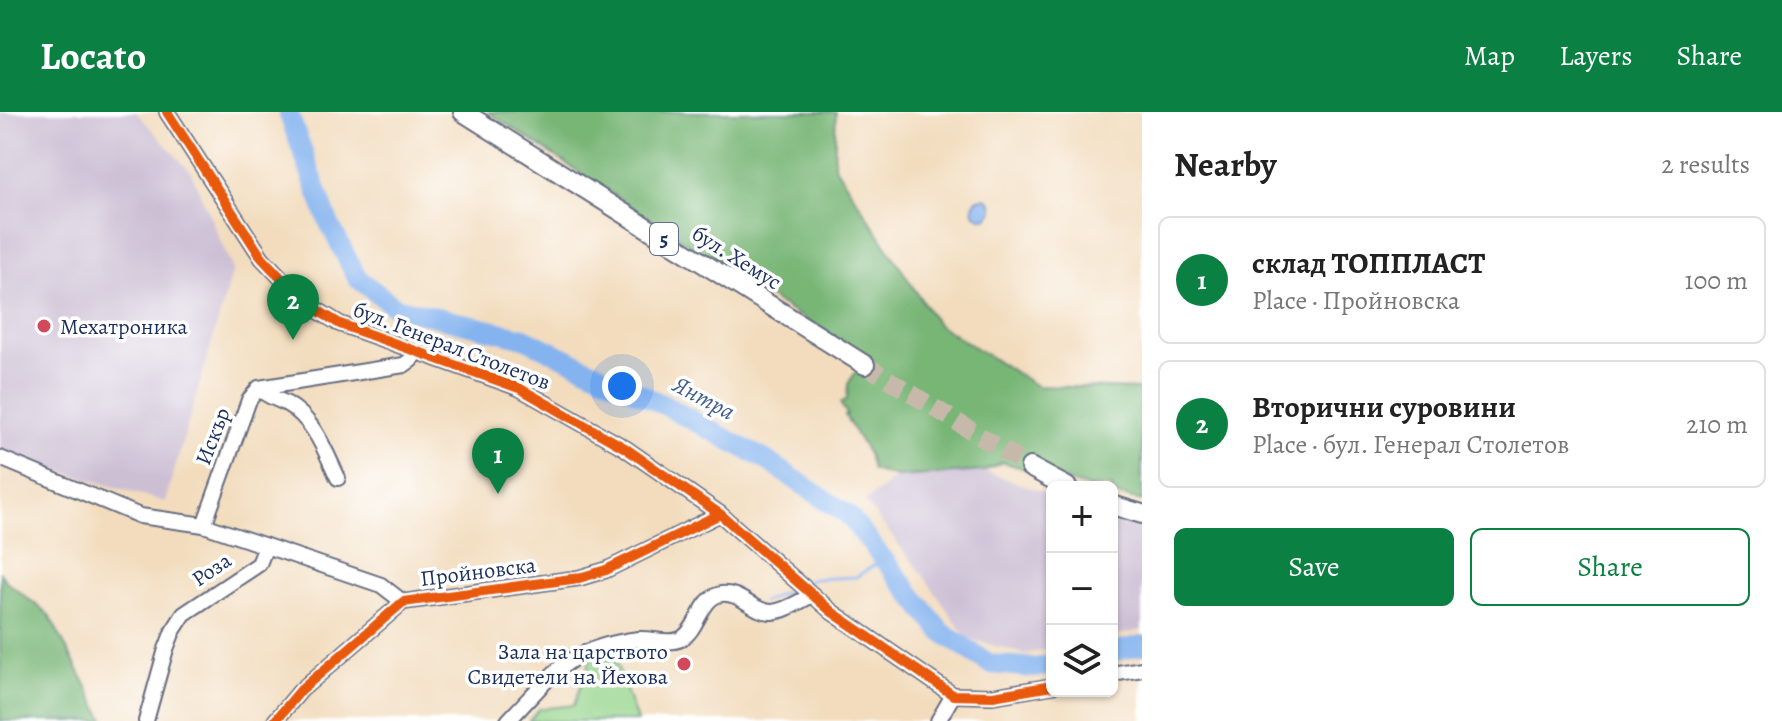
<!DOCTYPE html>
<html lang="en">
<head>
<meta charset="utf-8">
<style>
	body { margin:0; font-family:Alegreya,serif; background:#f6f6f6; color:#222 }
	.controls { position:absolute; right:24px; bottom:24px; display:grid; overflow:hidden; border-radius:12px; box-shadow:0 2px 6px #0004 }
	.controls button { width:72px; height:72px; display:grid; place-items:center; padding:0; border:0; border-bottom:2px solid #e0e0e0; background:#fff; color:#222; font:40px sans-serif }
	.you { position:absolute; left:622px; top:274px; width:28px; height:28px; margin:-20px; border:6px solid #fff; border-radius:50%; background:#1a73e8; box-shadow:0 0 0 12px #1a73e833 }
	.badge { display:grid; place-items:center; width:52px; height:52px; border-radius:50%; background:#0b8043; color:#fff; font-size:26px; font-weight:700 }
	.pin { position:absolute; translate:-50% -66px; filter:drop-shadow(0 2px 4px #0008) }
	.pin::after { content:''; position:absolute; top:42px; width:28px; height:24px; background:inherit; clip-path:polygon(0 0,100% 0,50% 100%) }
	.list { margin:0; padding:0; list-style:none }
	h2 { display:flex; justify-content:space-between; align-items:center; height:104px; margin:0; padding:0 32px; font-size:34px }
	h2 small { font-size:26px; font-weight:400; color:#767676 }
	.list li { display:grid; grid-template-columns:52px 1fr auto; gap:24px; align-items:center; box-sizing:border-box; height:128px; margin:0 16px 16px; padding:0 16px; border:2px solid #e0e0e0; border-radius:12px }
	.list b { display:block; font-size:30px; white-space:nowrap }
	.list p { margin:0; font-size:26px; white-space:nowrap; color:#767676 }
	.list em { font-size:26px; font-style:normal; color:#767676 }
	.actions { display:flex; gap:16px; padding:24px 32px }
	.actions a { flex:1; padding:18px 0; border:2px solid #0b8043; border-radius:12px; text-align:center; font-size:28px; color:#0b8043 }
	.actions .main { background:#0b8043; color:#fff }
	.icon { flex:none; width:44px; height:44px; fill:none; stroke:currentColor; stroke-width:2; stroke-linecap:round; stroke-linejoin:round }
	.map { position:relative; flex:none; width:1142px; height:609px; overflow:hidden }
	header { display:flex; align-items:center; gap:48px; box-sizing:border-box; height:112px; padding:0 40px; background:#0b8043; color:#fff }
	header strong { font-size:38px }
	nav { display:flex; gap:44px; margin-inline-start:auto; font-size:28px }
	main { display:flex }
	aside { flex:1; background:#fff }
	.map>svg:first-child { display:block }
	.industrial { fill:#ccbfd4 }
	.green { fill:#95d48a; stroke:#588274; stroke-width:2 }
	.forest { fill:#78b676; stroke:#4a726a; stroke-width:2 }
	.water { fill:#84b3ef; stroke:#5071a6; stroke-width:2 }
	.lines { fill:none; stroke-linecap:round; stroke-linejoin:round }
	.stream { stroke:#84b3ef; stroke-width:3 }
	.river { stroke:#84b3ef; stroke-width:20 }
	.major-tunnel { stroke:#c7b9aa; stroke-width:18; stroke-dasharray:18 9; stroke-linecap:butt }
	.minor-casing { stroke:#666c7f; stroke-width:18 }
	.major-casing { stroke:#666c7f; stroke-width:22 }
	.minor { stroke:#fff; stroke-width:14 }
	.major { stroke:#fff; stroke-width:18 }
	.cycleway-casing { stroke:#fff; stroke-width:15 }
	.cycleway { stroke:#e8590c; stroke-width:10 }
	.poi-dot { fill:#d1495b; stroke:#fff; stroke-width:3 }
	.labels { text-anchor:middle; stroke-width:7; stroke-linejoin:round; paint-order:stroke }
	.shield { fill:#fff; stroke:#5f6d8e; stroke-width:2 }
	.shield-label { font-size:20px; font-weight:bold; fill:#1b2f5e }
	.street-label { font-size:22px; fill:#1b2f5e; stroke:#fff }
	.poi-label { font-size:22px; fill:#1b2f5e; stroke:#fff; text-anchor:start }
	.water-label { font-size:24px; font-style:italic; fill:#405d91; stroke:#fff }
</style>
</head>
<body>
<header>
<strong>Locato</strong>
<nav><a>Map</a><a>Layers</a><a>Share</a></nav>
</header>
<main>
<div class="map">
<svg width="1142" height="609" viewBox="0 0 1142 609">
	<rect width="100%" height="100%" fill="#fff"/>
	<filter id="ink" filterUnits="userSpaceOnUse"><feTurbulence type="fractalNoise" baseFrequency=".0125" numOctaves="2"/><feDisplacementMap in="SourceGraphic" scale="16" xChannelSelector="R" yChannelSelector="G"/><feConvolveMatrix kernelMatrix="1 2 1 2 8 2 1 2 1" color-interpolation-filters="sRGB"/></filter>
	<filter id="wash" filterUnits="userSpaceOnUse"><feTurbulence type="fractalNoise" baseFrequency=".006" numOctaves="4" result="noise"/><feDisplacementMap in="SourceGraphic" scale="32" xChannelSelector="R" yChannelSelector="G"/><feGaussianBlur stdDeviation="1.8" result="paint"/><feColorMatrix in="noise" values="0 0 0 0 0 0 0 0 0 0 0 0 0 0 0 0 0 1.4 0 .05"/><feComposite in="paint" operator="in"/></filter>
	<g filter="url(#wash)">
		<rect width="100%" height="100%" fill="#f2dcbd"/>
		<g class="industrial">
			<polygon points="0,0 136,0 191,60 233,158 165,390 0,341"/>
			<polygon points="984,359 1052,383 1052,536 1024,542 967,526 925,466 865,390 896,365"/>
			<polygon points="1112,405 1142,414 1142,518 1112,524"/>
		</g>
		<polygon class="green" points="592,543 615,547 637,609 529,609 539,597 574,593"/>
		<g class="forest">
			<polygon points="488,0 836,0 834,53 937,212 1037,274 1142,277 1142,389 1112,382 1112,375 1087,375 1002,350 984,359 896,365 872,358 868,342 845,304 847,302 840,291 847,287 848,272 865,245 778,191"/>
			<polygon points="0,461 6,469 49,503 105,609 0,609"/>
		</g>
		<circle class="water" cx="983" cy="96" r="10"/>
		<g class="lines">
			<g class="stream">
				<polyline points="806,470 814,467 856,465 884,447"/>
				<polyline points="763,490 796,475"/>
			</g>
			<g class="river">
				<polyline points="288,0 329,111 357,166 395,195 524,226 666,294 766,348 848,403 942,520 990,552 1035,556 1052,553"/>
				<polyline points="1112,540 1142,533"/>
			</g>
		</g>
	</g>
	<g filter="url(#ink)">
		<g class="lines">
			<polyline class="major-tunnel" points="865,253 1030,355"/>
			<g class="minor-casing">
				<g id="minor">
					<polyline points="167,0 262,146 304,190 340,212 519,276 625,336 720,402 832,500 953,583 993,584 1052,574"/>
					<path d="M259,276C267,285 276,286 287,292C314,307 325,339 338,366"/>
					<polyline points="0,346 140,404 204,413 266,434"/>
					<polyline points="204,413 249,288 259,276 404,253 411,248 417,238"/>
					<polyline points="1112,562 1142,557"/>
					<polyline points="146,609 166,537 173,519 184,502 259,452 266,434 381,473 403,490"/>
					<polyline points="275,609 301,578 403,490 579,466 606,458 720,402"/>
					<path d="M508,609C555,560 567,536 639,527C653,526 668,533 681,527C699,517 700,486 721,482C740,479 754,501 772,500C786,499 800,489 812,483"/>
					<polyline points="938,609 953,583"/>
				</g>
			</g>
			<g class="major-casing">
				<g id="major">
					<polyline points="463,0 865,253"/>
					<polyline points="1030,355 1067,375"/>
					<polyline points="1112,393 1142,402"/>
				</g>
			</g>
			<use href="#minor" class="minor"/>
			<use href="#major" class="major"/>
			<g class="cycleway-casing">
				<g id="cycleway">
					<polyline points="167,0 262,146 304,190 340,212 519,276 625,336 720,402 832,500 953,583 993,584 1052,574"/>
					<polyline points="275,609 301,578 403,490 579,466 606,458 720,402"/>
				</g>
			</g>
			<use href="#cycleway" class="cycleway"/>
		</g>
	</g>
	<g class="poi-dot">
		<circle cx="44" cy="214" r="8"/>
		<circle cx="684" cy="552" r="8"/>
	</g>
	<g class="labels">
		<rect class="shield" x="650" y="111" width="28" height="32" rx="6"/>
		<g class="shield-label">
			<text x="664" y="134">5</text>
		</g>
		<g class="street-label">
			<text transform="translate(737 145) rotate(32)" y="8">бул. Хемус</text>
			<text transform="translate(452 233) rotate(21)" y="8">бул. Генерал Столетов</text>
			<text transform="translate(212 324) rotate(-69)" y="8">Искър</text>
			<text transform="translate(211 457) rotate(-34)" y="8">Роза</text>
			<text transform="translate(478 459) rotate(-7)" y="8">Пройновска</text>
		</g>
		<g class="poi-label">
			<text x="60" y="222">Мехатроника</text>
			<text x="668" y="547" text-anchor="end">Зала на царството<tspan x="668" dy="25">Свидетели на Йехова</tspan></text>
		</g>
		<g class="water-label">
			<text transform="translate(704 286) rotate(28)" y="8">Янтра</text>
		</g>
	</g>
</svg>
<div class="controls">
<button>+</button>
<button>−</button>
<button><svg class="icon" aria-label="layers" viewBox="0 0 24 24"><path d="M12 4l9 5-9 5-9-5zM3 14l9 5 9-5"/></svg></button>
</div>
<div class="you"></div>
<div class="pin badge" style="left:498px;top:382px">1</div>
<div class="pin badge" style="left:293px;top:228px">2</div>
</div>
<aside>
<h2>Nearby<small>2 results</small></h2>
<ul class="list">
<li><span class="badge">1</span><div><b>склад ТОППЛАСТ</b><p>Place · Пройновска</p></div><em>100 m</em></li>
<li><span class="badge">2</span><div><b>Вторични суровини</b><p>Place · бул. Генерал Столетов</p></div><em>210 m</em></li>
</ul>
<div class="actions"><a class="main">Save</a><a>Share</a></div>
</aside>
</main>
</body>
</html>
